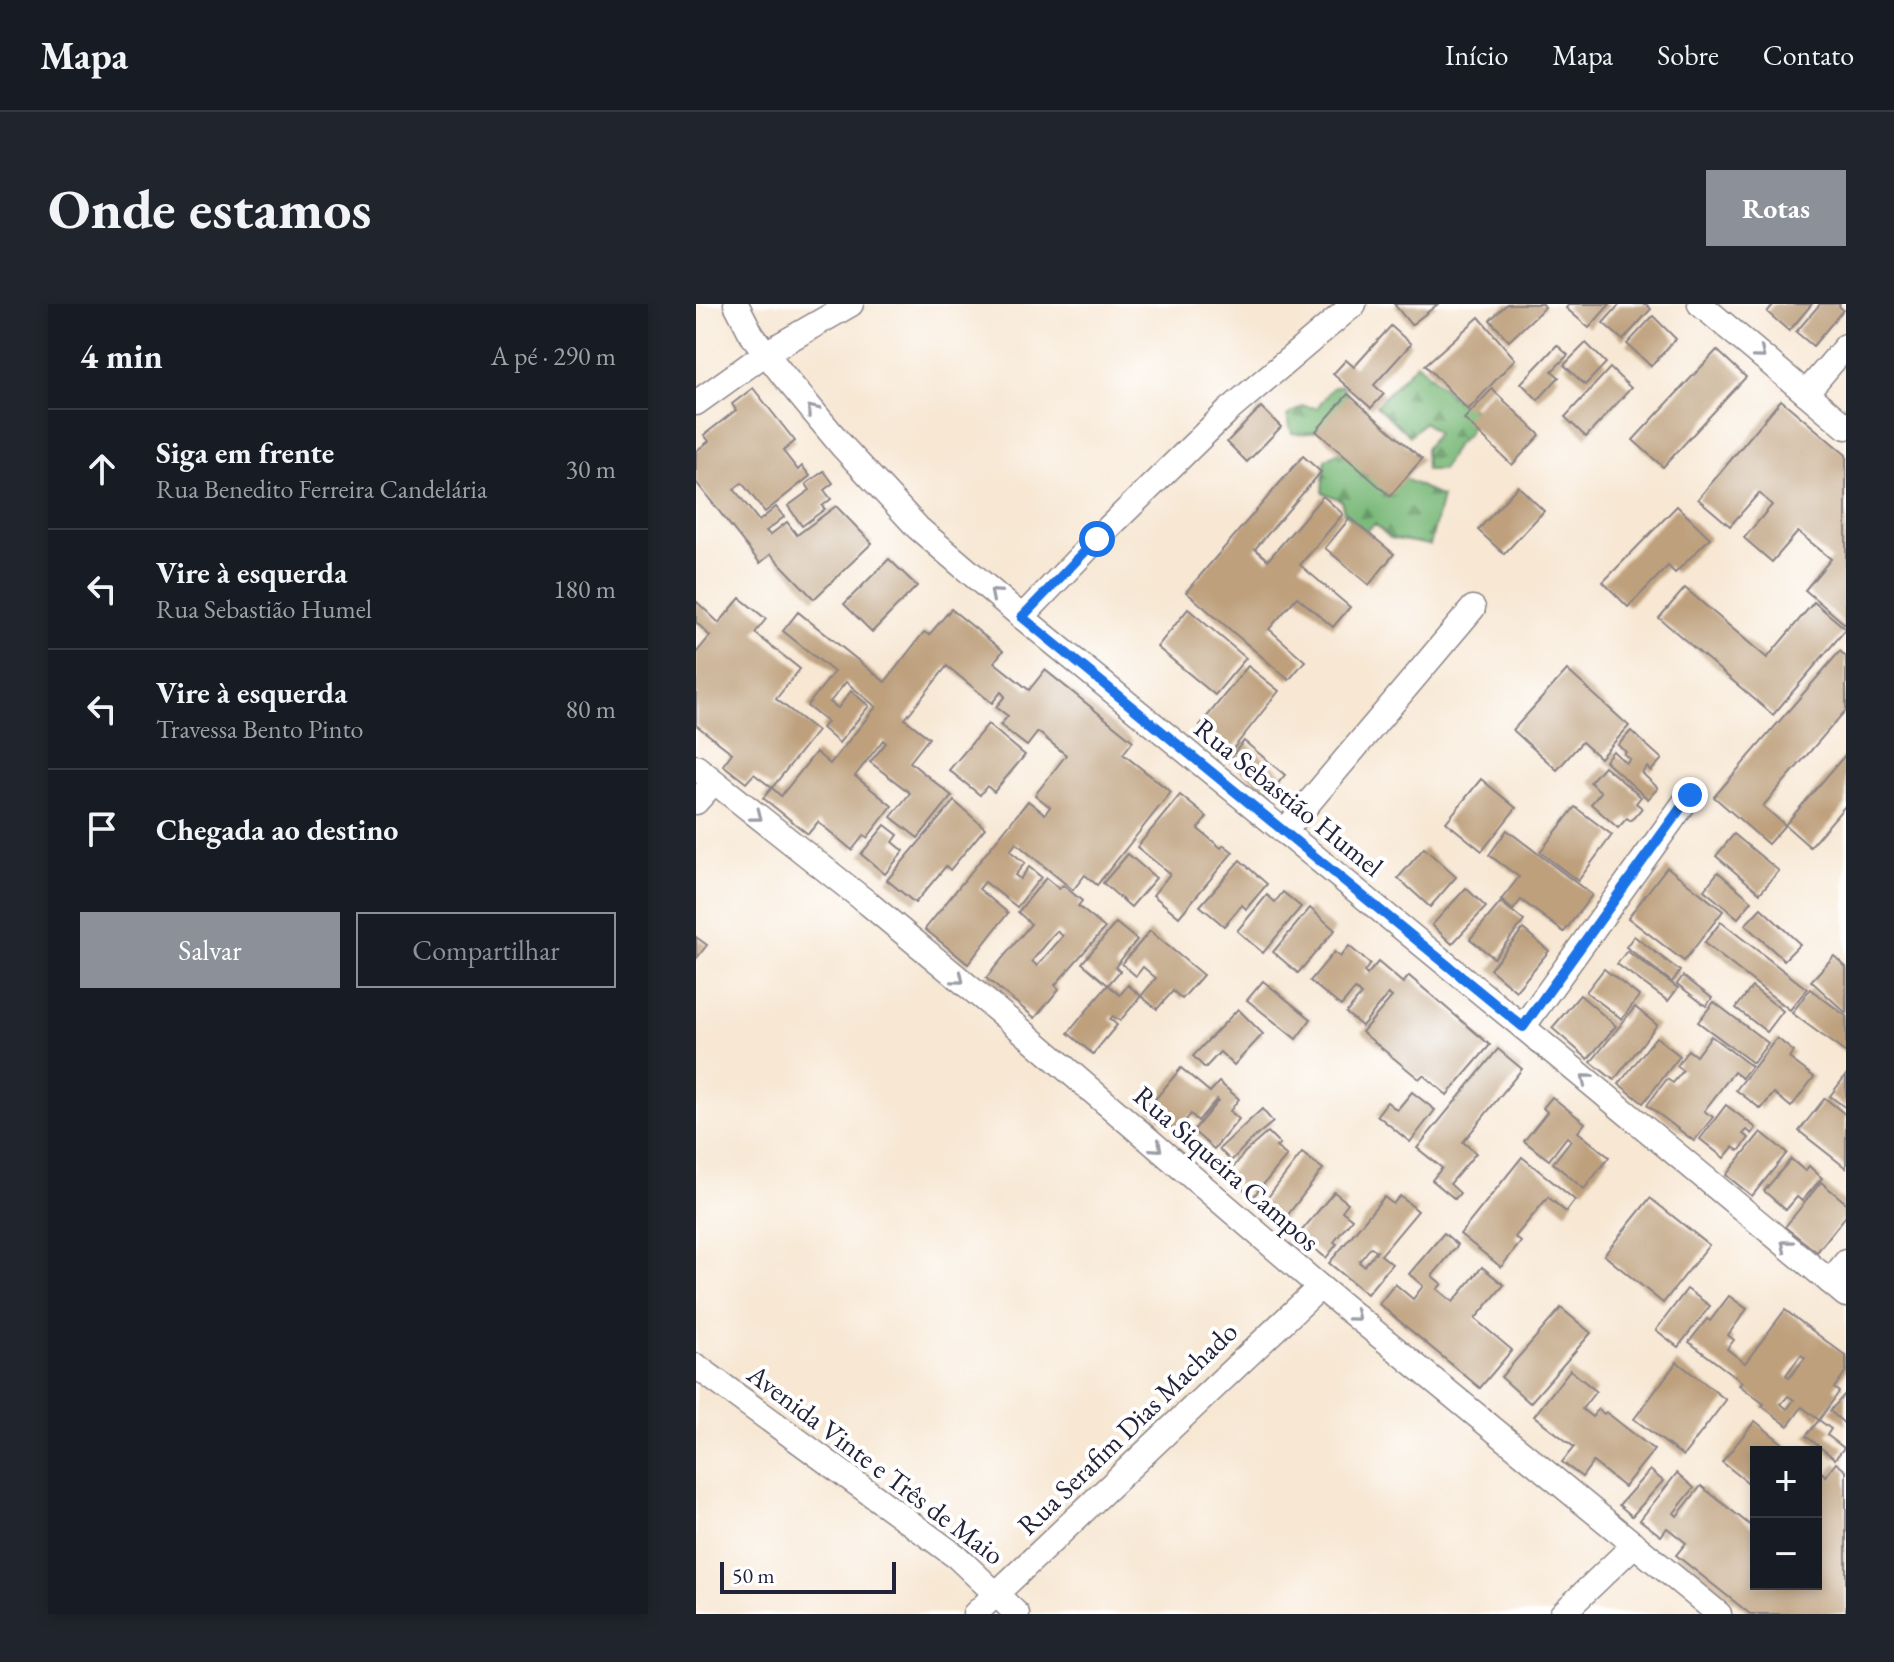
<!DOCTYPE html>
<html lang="pt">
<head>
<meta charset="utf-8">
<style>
	body { margin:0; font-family:"EB Garamond",serif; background:#20242c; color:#f1f3f6 }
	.controls { position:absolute; right:24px; bottom:24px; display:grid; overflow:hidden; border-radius:0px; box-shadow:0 4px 12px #0003 }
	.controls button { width:72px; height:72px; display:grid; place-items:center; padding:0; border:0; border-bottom:2px solid #363941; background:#171b24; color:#f1f3f6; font:40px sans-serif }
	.scale { position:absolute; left:24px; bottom:20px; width:176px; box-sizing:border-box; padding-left:8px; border:4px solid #22223b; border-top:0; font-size:22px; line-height:28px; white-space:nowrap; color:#22223b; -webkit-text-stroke:6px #fff; paint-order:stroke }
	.stop { position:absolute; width:24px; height:24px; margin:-18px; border:6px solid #1a73e8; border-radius:50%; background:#fff }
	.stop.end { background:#1a73e8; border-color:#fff; box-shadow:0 2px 8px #0008 }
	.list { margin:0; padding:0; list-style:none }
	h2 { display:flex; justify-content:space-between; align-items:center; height:104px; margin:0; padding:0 32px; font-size:34px }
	h2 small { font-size:26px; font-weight:400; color:#9ea1a6 }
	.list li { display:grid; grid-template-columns:52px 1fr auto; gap:24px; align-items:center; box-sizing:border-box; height:120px; padding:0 32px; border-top:2px solid #363941 }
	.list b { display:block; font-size:30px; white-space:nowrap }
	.list p { margin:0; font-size:26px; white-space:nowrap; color:#9ea1a6 }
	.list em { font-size:26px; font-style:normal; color:#9ea1a6 }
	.actions { display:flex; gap:16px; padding:24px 32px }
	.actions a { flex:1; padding:18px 0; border:2px solid #8c9099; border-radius:0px; text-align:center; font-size:28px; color:#8c9099 }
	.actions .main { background:#8c9099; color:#fff }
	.icon { flex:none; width:44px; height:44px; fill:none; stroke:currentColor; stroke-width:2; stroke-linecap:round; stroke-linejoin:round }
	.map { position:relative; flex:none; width:1150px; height:1310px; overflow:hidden; border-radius:0px }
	header { display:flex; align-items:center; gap:48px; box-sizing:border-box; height:112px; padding:0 40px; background:#171b24; border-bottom:2px solid #363941 }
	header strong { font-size:38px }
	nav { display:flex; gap:44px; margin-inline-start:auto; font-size:28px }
	.intro { display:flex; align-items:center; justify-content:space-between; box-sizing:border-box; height:192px; padding:0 48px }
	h1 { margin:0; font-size:56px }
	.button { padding:20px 36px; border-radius:0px; background:#8c9099; color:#fff; font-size:28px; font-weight:700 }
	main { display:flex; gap:48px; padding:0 48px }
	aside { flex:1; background:#171b24; border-radius:0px; box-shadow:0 4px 12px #0003 }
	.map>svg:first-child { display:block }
	.forest { fill:url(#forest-firs); stroke:#4f6e5a; stroke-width:2 }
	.building { fill:#bea07d; fill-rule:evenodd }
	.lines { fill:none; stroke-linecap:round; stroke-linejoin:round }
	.minor-casing { stroke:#8c8487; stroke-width:27 }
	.minor { stroke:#fff; stroke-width:24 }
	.oneway { stroke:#9c9ca7 }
	.route { stroke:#1a73e8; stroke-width:10 }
	.labels { text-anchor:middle; stroke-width:8; stroke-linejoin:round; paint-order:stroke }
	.street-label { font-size:28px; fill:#22223b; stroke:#fff }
</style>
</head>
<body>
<header>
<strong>Mapa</strong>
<nav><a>Início</a><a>Mapa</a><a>Sobre</a><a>Contato</a></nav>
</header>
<div class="intro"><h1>Onde estamos</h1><a class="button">Rotas</a></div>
<main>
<aside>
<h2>4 min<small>A pé · 290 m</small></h2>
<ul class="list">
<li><svg class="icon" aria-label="ahead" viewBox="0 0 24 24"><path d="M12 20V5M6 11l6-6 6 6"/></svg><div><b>Siga em frente</b><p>Rua Benedito Ferreira Candelária</p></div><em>30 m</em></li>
<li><svg class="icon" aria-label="left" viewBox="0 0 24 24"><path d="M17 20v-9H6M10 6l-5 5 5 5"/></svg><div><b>Vire à esquerda</b><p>Rua Sebastião Humel</p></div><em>180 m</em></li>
<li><svg class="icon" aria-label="left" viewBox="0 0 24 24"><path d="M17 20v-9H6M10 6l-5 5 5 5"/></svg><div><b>Vire à esquerda</b><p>Travessa Bento Pinto</p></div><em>80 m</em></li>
<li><svg class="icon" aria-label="arrive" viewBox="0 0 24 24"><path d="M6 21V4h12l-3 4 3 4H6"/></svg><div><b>Chegada ao destino</b></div></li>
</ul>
<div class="actions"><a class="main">Salvar</a><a>Compartilhar</a></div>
</aside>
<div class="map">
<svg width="1150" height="1310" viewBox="0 0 1150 1310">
	<defs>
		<pattern id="forest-firs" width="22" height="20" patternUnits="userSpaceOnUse" patternTransform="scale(2)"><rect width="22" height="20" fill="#7cba7a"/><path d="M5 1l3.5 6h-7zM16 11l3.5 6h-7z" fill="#659765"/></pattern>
	</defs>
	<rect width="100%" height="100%" fill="#fff"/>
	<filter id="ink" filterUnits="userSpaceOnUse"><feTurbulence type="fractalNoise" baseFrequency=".0125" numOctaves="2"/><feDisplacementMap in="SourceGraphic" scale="16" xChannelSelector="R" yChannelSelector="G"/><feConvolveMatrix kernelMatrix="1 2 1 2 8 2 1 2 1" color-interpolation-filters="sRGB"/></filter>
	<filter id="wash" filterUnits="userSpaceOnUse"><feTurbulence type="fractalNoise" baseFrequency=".006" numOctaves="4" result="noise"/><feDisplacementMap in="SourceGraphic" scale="32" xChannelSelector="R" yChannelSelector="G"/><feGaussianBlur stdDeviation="1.8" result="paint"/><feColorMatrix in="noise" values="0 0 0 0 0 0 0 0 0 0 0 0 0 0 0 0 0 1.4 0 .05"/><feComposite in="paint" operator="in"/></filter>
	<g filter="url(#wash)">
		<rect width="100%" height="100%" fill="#f7e7d3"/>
		<g class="forest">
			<polygon points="721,59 759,95 782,108 771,131 759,142 746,166 730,166 729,145 741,129 728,118 714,132 680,102"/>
			<path d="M646,81L655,97C636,118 626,133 596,129L591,112L607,102L621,104L636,84Z"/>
			<polygon points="644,147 690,156 711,176 746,193 734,241 694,234 679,220 669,228 648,208 645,196 626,188 629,156"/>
		</g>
		<g id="blocks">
			<g class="building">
				<polygon points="698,0 742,0 715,21"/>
				<polygon points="811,0 847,0 849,3 813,37 794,16"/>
				<polygon points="873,0 914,0 893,24 870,4"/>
				<polygon points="924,0 950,0 955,5 927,36 907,19"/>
				<polygon points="1078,0 1116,0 1093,27 1071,8"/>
				<polygon points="1124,0 1144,0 1143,2 1147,6 1117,42 1100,28"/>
				<polygon points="957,12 980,35 955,62 931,40"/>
				<polygon points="783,13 819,55 772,106 729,61"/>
				<polygon points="695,22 715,40 678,81 688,90 675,104 637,70 650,56 658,63"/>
				<polygon points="890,39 910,59 889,81 868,61"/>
				<polygon points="861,41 872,51 856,67 863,73 842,96 825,79"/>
				<polygon points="1021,46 1050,73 967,163 937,136"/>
				<polygon points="914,64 935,84 890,133 869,113"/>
				<polygon points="57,84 99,137 87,147 102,166 106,162 114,172 69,208 46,179 38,185 63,217 80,203 88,213 70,227 74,231 91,218 101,231 140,202 176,239 118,295 75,250 64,259 0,178 0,147 13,137 8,131 40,106 36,100"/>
				<polygon points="796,85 844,131 816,161 768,115"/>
				<polygon points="652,90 726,155 694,192 620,127"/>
				<polygon points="1085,96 1150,151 1150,321 1109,286 1135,255 1102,228 1076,258 1048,234 1076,201 1063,189 1034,222 1002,195"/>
				<polygon points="565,103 585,123 551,158 531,138"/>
				<polygon points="607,152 625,168 559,245 572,256 627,192 647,210 604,261 654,303 637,323 601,293 573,325 609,357 593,376 490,288"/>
				<polygon points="128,167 137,179 128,186 135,195 126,202 129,205 106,222 92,202 114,186 110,180"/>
				<polygon points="822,182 848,207 808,250 782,226"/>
				<polygon points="981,202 1014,234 979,269 972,262 932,303 907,278"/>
				<polygon points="654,214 698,250 673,281 629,244"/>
				<polygon points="193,255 221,282 176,328 148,300"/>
				<polygon points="989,284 1071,354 1118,298 1150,325 1077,411 963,314"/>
				<polygon points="44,294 70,315 59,329 104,365 80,395 121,427 76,484 85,492 120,448 134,460 180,403 150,378 134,398 142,404 155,387 173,402 143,439 126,424 131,418 111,402 138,368 87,327 102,308 189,378 228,328 233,331 255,305 307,347 298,358 333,386 349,366 437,437 427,450 475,488 401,581 389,571 377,586 320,539 314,547 329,559 319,571 324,575 333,563 345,573 321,603 289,578 283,585 312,609 272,660 229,625 332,497 349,510 354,503 339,491 370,451 342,428 331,442 304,421 312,412 300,403 309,392 305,388 296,399 251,362 209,415 233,434 214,458 256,492 222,534 195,513 214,489 174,458 190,439 187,436 159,472 196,502 171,534 168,531 156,546 122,518 112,530 67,494 76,484 58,470 50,479 27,461 36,449 0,421 0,349 14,332 0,318 0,297 23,319"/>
				<polygon points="492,305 550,354 519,391 461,343"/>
				<polygon points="1144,347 1150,353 1150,406 1067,502 1089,521 1072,540 1018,493"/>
				<polygon points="552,362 583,387 536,446 504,421"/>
				<polygon points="871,366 933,422 904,454 886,438 861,466 817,426"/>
				<polygon points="292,420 329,451 298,488 291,482 284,491 253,466"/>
				<polygon points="935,427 966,455 955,467 951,463 946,469 962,484 952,495 909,457 917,447 930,459 934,455 928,450 930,448 922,441"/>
				<polygon points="548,437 589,471 573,490 532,456"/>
				<polygon points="1150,450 1150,501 1114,543 1089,521"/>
				<polygon points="908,462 945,493 940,499 946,504 935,517 931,514 922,524 895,500 905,488 894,478"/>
				<polygon points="785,475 820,504 786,547 750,518"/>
				<polygon points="484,491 511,513 502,525 525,544 528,541 537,548 483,613 457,591 474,570 441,543"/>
				<polygon points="258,497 289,524 254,566 250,562 219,599 191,576"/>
				<polygon points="879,503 916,531 882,577 844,548"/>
				<polygon points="189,521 202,531 197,538 208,547 189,570 165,550"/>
				<polygon points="811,526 896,591 868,628 825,596 817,606 805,596 823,573 793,551"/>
				<polygon points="1038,530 1083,567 1064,589 1020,552"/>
				<polygon points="728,544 760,573 734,603 702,574"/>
				<polygon points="432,550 460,574 435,603 407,579"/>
				<polygon points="544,556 571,580 550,605 546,601 528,622 504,602"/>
				<polygon points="971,563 1027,607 988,657 932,614"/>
				<polygon points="1022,568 1056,597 1042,614 1008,586"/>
				<path d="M350,574L363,585L367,581L386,597L382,602L409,624L359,681L363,685L339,714L290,674L335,620L322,608ZM361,627L367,632L341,662L336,657Z"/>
				<polygon points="770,584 790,603 756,640 736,621"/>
				<polygon points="587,588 605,603 567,649 541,627 571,591 579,598"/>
				<polygon points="805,598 828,617 798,654 774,635"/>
				<polygon points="614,604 639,626 602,669 577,648"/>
				<polygon points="1065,604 1104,640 1088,656 1049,621"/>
				<polygon points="1025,618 1111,685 1094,706 1008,639"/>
				<polygon points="420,619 441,636 419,663 424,667 412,681 386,659"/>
				<polygon points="827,625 853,647 820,687 794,665"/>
				<polygon points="454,627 507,671 486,695 477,687 461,705 445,692 460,674 447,663 440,672 426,660"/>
				<polygon points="938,632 984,667 976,678 930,643"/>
				<polygon points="0,633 11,641 0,655"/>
				<polygon points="653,642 674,660 668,668 671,671 682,658 707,679 713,672 794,741 751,791 727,771 723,775 666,728 696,693 692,690 666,722 650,709 665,691 659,685 645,702 614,677 638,648 644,653"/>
				<polygon points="931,647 982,684 972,697 921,660"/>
				<polygon points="1138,652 1150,663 1150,709 1115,677"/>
				<polygon points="908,665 943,692 926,715 890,688"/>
				<polygon points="987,672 1016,694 1010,702 981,680"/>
				<polygon points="567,677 615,715 600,735 551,696"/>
				<polygon points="412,681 424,691 432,681 445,692 424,717 417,712 414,715 421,721 397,750 372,729"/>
				<polygon points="1056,683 1087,707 1071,728 1040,704"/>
				<polygon points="1114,685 1150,712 1150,749 1096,709"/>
				<polygon points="884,691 920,722 892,755 856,724"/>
				<polygon points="1018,698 1072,739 1057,759 1002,718"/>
				<polygon points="939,703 961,721 918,776 895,758"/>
				<polygon points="542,705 567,730 538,761 524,748 509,764 497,752"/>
				<polygon points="1015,732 1055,762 1046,774 1038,768 1008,807 1017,813 998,837 951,801 971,775 977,779 987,767 981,762 992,746 1000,752"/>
				<polygon points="960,733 984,752 947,799 923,780"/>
				<polygon points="1081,734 1098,748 1093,754 1118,773 1095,803 1078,789 1065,805 1040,786"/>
				<polygon points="802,745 826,765 767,838 780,849 754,880 764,889 759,895 736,876 746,864 721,844"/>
				<polygon points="485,764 514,788 523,778 543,795 534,807 543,815 518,845 497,827 522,797 521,795 502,817 495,810 480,828 452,804"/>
				<polygon points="1150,771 1150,804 1134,792"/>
				<polygon points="716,788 739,806 714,838 681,811 691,798 701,806"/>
				<polygon points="856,793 889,819 882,828 913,853 888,885 857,859 875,836 871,833 853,856 828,837 851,808 847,804"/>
				<polygon points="1129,794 1150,811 1150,864 1103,827"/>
				<polygon points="1030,801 1060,824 1056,830 1051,826 1047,830 1053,834 1043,847 1037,843 1028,854 1004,835"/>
				<polygon points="566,805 577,818 555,836 535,857 523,845"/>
				<polygon points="572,828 584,840 580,843 591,852 557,893 531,872 549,848"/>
				<polygon points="1065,828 1091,849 1056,892 1030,871"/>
				<polygon points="606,849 627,865 587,917 566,901"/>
				<polygon points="826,853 879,896 870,908 852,893 819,933 825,938 805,963 764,930"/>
				<polygon points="1095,855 1109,867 1113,862 1126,874 1106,897 1101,893 1090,906 1068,887"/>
				<polygon points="1125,878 1150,899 1150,912 1121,948 1089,923"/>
				<polygon points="638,888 652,899 646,907 656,915 638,938 641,940 630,954 602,931"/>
				<path d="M704,892L722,907L685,951L696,960L671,990L633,959L688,893L697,900ZM675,943L681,947L668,962L663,958Z"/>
				<polygon points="954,894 1013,941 967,999 908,951"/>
				<polygon points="748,929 762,941 736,972 746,980 741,985 757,998 786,963 808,981 779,1015 816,1046 784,1084 683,1000 699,980 717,995 727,982 713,970"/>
				<polygon points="991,985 1014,1002 982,1043 960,1026"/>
				<path d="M1033,992L1051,1005L1032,1031L1038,1036L1031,1045L1049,1059L1089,1006L1150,1052V1067L1138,1084L1143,1088L1123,1116L1106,1103L1092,1122L1066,1102L1068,1100L1043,1081L1046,1078L993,1038L1011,1015L1014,1017ZM1105,1051L1109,1054L1093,1074L1090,1071ZM1092,1092L1098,1096L1091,1105L1085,1100Z"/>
				<polygon points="865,1004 895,1029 834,1099 805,1073"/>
				<polygon points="981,1058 1030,1096 987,1152 938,1115"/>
				<polygon points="874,1066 900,1087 886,1105 896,1113 902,1105 908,1110 910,1108 958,1146 928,1183 897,1158 886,1173 866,1158 878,1143 838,1112"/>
				<polygon points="1150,1089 1150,1121 1134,1107"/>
				<polygon points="1123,1116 1135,1125 1131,1131 1148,1144 1139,1155 1110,1132"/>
				<polygon points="1059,1117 1097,1148 1060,1148 1060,1185 1026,1158"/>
				<polygon points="1140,1159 1150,1167 1150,1310 1054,1310 980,1251 990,1239 971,1224 965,1232 944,1216 981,1169 998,1184 978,1209 981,1212 1005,1182 1060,1226 1060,1280 1120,1280 1120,1164 1130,1172"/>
				<polygon points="954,1166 967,1177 936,1212 923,1201"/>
			</g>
		</g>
	</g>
	<g filter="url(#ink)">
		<use href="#blocks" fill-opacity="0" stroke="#8c8487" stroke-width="2"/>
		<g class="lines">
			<g class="minor-casing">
				<g id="minor">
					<polyline points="40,0 56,31 87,71 146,142 222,224 326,313 827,723 1150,991"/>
					<polyline points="1004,0 1150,123"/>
					<polyline points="1110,89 1150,42"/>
					<polyline points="0,99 70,49 155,0"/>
					<polyline points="326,313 401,235 532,107 658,0"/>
					<polyline points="0,463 173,600 325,726 624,983 1023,1310"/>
					<polyline points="0,498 18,478"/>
					<polyline points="588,528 777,304"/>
					<polyline points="827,723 994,491"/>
					<polyline points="1134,978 1150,958"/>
					<polyline points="0,1062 261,1253 321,1310"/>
					<polyline points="279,1310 624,983"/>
					<polyline points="866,1310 939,1240"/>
				</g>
			</g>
			<use href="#minor" class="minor"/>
		</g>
		<defs><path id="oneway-chevron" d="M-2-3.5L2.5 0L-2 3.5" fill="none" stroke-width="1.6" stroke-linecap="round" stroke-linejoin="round" transform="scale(2)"/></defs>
		<g class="oneway">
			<use href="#oneway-chevron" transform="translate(1064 50) rotate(40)"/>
			<use href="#oneway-chevron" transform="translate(116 106) rotate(-129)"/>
			<use href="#oneway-chevron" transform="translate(299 290) rotate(-139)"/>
			<use href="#oneway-chevron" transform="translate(61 512) rotate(38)"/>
			<use href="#oneway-chevron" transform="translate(263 675) rotate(40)"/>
			<use href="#oneway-chevron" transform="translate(890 775) rotate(-140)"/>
			<use href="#oneway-chevron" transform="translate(461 843) rotate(41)"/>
			<use href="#oneway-chevron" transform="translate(1090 941) rotate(-140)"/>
			<use href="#oneway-chevron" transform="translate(659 1012) rotate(39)"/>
		</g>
	</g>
	<g class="lines" filter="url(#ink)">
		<polyline class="route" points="401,235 326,313 827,723 994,491"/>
	</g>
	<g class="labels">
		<g class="street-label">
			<text transform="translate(593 493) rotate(39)" y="10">Rua Sebastião Humel</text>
			<text transform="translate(531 864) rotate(41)" y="10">Rua Siqueira Campos</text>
			<text transform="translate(431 1124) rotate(-44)" y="10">Rua Serafim Dias Machado</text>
			<text transform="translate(180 1160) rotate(37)" y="10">Avenida Vinte e Três de Maio</text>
		</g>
	</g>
</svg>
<div class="controls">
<button>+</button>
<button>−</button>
</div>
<div class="scale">50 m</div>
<div class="stop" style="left:401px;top:235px"></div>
<div class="stop end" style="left:994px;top:491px"></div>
</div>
</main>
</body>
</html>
